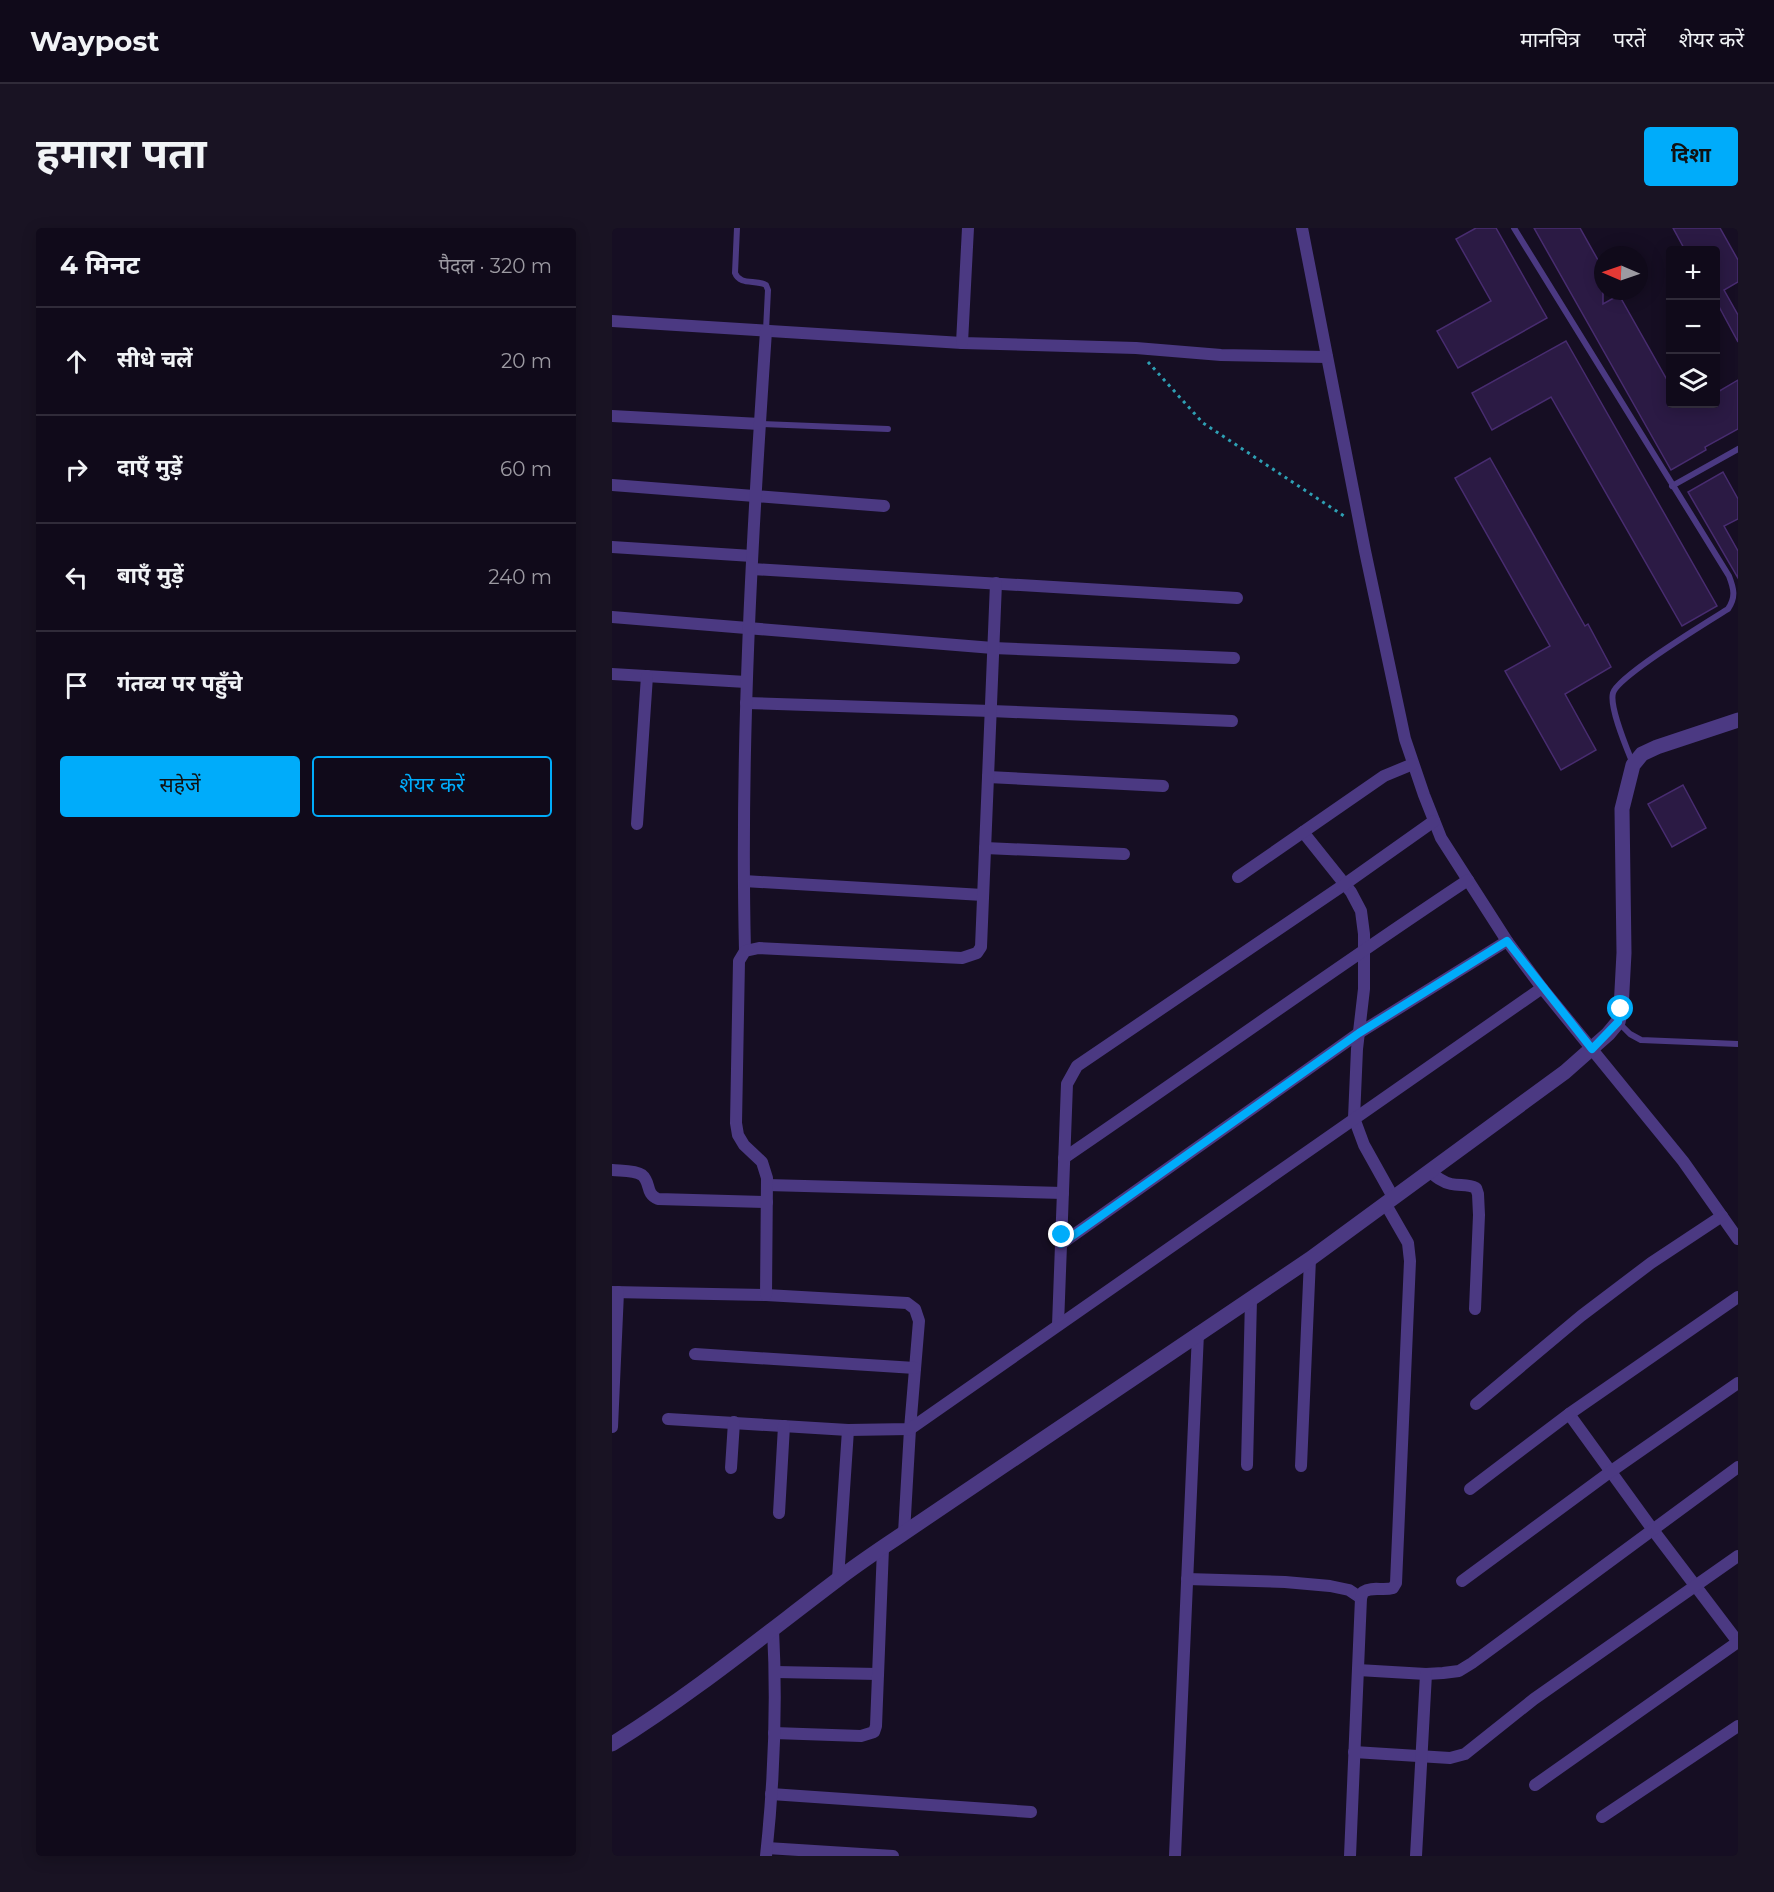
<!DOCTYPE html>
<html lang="hi">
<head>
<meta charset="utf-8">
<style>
	body { margin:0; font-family:Montserrat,"Noto Sans Devanagari",sans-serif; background:#191323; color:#f1f3f6 }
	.controls { position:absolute; right:18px; top:18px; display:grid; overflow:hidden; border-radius:6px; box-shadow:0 3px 15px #0003 }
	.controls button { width:54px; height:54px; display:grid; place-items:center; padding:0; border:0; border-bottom:2px solid #302b39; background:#100a1a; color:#f1f3f6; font:30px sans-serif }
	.compass { position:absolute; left:982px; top:18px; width:54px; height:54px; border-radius:50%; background:#100a1a; box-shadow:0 3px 15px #0003; rotate:272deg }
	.stop { position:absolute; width:18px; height:18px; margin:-14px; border:4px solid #00acfa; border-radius:50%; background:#fff }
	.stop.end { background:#00acfa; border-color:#fff; box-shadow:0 2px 6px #0008 }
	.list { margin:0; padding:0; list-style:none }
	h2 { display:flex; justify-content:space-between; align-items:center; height:78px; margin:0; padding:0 24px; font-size:26px }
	h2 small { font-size:20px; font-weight:400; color:#9c9aa2 }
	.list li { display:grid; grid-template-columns:39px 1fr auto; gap:18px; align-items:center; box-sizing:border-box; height:108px; padding:0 24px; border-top:2px solid #302b39 }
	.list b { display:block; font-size:22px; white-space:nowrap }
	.list em { font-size:20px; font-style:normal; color:#9c9aa2 }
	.actions { display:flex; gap:12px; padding:18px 24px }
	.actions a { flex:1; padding:14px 0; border:2px solid #00acfa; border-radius:6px; text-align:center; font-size:21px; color:#00acfa }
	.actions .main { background:#00acfa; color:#111 }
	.icon { flex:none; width:33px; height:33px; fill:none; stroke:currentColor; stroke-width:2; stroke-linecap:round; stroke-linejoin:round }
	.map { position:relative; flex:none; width:1126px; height:1628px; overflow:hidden; border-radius:6px }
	header { display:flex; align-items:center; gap:36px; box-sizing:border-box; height:84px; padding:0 30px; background:#100a1a; border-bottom:2px solid #302b39 }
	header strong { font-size:28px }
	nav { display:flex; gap:33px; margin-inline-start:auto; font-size:21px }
	.intro { display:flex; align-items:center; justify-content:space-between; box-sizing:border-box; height:144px; padding:0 36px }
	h1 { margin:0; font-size:42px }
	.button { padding:15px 27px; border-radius:6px; background:#00acfa; color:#111; font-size:21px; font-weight:700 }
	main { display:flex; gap:36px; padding:0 36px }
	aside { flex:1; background:#100a1a; border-radius:6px; box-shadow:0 3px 15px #0003 }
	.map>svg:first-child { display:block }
	.building { fill:#2b1a44; stroke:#482c70; stroke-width:1.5 }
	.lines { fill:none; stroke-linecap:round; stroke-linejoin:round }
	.path { stroke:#2ea0b4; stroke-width:3; stroke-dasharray:3 4.5; stroke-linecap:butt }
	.service { stroke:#4b3982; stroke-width:6 }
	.minor { stroke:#4b3982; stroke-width:12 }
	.tertiary { stroke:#4b3982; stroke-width:15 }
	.route { stroke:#00acfa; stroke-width:8 }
</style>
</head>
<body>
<header>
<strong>Waypost</strong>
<nav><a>मानचित्र</a><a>परतें</a><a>शेयर करें</a></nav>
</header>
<div class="intro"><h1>हमारा पता</h1><a class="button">दिशा</a></div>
<main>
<aside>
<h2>4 मिनट<small>पैदल · 320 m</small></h2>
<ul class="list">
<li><svg class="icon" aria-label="ahead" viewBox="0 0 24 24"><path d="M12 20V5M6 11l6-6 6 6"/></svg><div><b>सीधे चलें</b></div><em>20 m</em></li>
<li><svg class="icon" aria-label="right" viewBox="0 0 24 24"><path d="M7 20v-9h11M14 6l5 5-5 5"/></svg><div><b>दाएँ मुड़ें</b></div><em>60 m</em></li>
<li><svg class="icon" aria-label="left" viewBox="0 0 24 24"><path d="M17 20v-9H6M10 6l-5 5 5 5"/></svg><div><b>बाएँ मुड़ें</b></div><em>240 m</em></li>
<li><svg class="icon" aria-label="arrive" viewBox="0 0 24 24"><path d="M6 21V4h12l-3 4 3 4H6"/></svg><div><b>गंतव्य पर पहुँचे</b></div></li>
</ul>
<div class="actions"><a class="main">सहेजें</a><a>शेयर करें</a></div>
</aside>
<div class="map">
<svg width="1126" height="1628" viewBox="0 0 1126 1628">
	<rect width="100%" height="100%" fill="#160e23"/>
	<g class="building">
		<polygon points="864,0 884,0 935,90 846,140 825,103 879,73 844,11"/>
		<polygon points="922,0 968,0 991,41 991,76 1007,67 1059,159 1059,176 1104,176 1104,165 1126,152 1126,201 1093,219 1094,222 1059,242"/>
		<polygon points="1061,0 1108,0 1126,32 1126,54 1112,62 1126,87 1126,114 1104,73 1104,22 1073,22"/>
		<polygon points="954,113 1105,378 1070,398 939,169 880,202 860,165"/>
		<polygon points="878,230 973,398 976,396 999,439 953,466 984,522 949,542 893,443 938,418 843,250"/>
		<polygon points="1111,244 1126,271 1126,291 1112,298 1126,323 1126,350 1076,264"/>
		<polygon points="1071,557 1094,600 1060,619 1036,576"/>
	</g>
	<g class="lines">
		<polyline class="path" points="536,134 591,195 732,288"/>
		<g class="service">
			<path d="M125,0L123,45C128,58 144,51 154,57L156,62L154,102"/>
			<path d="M902,0L1117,348C1122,361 1124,369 1116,381C1097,393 1006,448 1001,465C997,479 1015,521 1021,536"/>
			<polyline points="148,196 276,201"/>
			<polyline points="1060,258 1126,221"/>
			<polyline points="1007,795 1018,806 1029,812 1126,816"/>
		</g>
		<g class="minor">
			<polyline points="690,0 753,323 793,511 812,567 829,610 895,713 930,760 1071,933 1126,1011"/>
			<polyline points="0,93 350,115 524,120 609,127 715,129"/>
			<polyline points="350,115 356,0"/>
			<polyline points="0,188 148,196"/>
			<polyline points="0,257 272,278"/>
			<polyline points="0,319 140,328"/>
			<polyline points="140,341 625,370"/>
			<polyline points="0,389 381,420 622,430"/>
			<polyline points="0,446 134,454"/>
			<polyline points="134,475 379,483 620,493"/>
			<polyline points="376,549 551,558"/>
			<polyline points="25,596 35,448"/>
			<polyline points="691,604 739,664 749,683 752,706 752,761 745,821 742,890 752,917 781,969"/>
			<polyline points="373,620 512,626"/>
			<polyline points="626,649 772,548 801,536"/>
			<polyline points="132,653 371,667"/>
			<path d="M133,723C128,516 140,309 154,103"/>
			<path d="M452,930C587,838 720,742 856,652"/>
			<path d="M0,942C8,943 23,942 30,947C39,954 33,966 46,971L155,974"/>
			<path d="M817,943C824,949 830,954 839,956C848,958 856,956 864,960L866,966L867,987L863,1081"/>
			<polyline points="155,957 451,965"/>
			<polyline points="449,1016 747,805 895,713"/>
			<polyline points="0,1064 154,1067 295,1075 303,1081 307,1093 298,1201 292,1305"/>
			<polyline points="154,1067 155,950 150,934 132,917 126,907 124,895 127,733 133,723 147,720 350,730 365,725 369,719 384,355"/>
			<polyline points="446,1097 455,856 465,838 733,656 822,593"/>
			<polyline points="83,1126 303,1140"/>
			<polyline points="864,1176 969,1088 1039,1035 1110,988"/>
			<polyline points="957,1186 1041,1302 1126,1414"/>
			<polyline points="56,1191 236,1202 298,1201 930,760"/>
			<polyline points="0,1199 6,1064"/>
			<polyline points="635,1237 639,1071"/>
			<polyline points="689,1238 698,1031"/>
			<polyline points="119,1240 122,1194"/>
			<polyline points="858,1261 957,1186 1126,1069"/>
			<polyline points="167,1285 172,1198"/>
			<polyline points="226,1351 236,1202"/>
			<polyline points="575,1351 673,1354 718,1358 737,1362 749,1370"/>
			<polyline points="850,1353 998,1244 1126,1155"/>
			<polyline points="746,1442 814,1446 831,1445 847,1443 860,1435 1126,1239"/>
			<polyline points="164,1444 266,1446"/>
			<polyline points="162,1505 249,1508 262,1504 264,1498 271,1320"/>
			<polyline points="742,1524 838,1530 853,1526 922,1471 1126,1328"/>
			<polyline points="923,1557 1126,1414"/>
			<polyline points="159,1566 419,1584"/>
			<polyline points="990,1589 1126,1498"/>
			<polyline points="155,1620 281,1628"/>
			<path d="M154,1628C162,1553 165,1477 161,1401"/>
			<polyline points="563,1628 586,1105"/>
			<path d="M738,1628L749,1370L751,1364C760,1358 771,1363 781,1360L784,1355L798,1033L796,1015L773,975"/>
			<polyline points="804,1628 814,1446"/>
		</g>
		<path class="tertiary" d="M0,1516C79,1467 151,1408 225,1352C247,1335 270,1320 292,1305L698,1031L953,844L996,806L1006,794L1009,781L1012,725L1010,581L1021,537L1030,526L1045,519L1126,492"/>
	</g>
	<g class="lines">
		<polyline class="route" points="450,1007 449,1016 747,805 895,713 980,821 1006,794 1009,781"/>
	</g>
</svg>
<div class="controls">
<button>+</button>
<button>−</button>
<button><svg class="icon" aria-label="layers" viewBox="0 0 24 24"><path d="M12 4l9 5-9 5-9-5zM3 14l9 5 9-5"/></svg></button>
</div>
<svg class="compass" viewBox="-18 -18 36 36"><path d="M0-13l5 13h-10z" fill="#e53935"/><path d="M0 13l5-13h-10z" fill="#9c9aa2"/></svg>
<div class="stop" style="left:1009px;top:781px"></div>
<div class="stop end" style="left:450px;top:1007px"></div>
</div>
</main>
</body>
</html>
